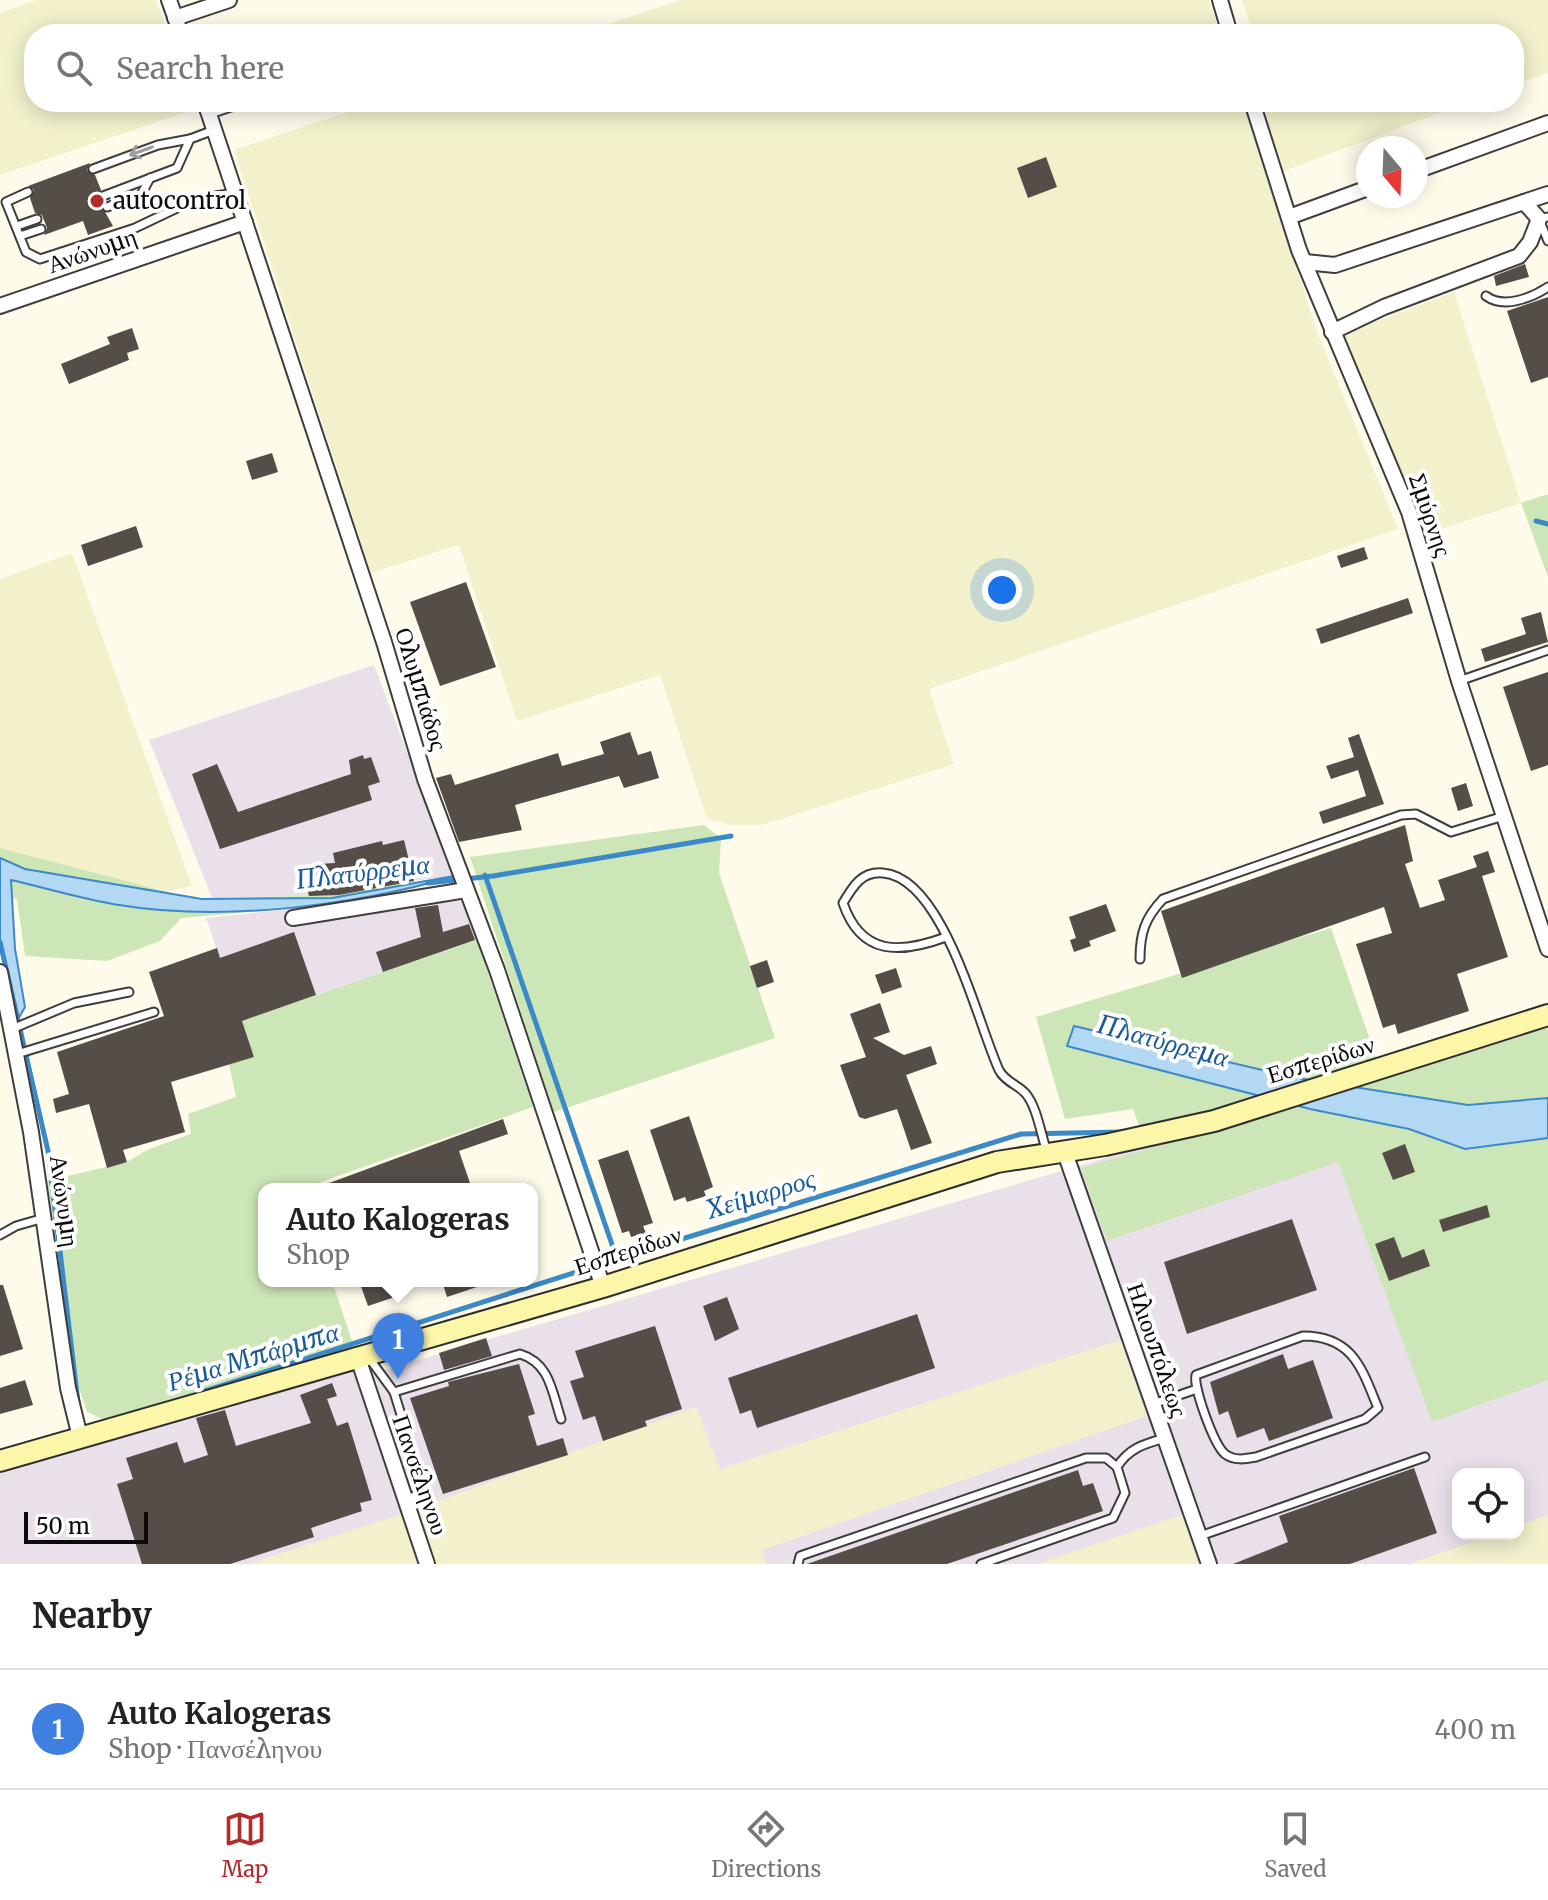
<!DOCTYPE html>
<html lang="en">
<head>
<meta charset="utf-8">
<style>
	body { margin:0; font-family:Merriweather,serif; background:#f6f6f6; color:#222 }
	.controls { position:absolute; right:24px; bottom:24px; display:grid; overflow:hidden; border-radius:16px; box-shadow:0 4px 20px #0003 }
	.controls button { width:72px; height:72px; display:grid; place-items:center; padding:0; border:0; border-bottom:2px solid #e0e0e0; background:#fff; color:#222; font:40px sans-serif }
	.compass { position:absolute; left:1356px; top:136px; width:72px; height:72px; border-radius:50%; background:#fff; box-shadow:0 4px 20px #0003; rotate:161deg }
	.scale { position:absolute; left:24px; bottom:20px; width:124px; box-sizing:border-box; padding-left:8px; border:4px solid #0b0b0b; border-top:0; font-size:22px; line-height:28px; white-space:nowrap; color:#0b0b0b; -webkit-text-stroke:6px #fff; paint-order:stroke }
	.you { position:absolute; left:1002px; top:590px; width:28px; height:28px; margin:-20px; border:6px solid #fff; border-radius:50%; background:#1a73e8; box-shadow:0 0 0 12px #1a73e833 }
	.badge { display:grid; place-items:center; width:52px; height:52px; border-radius:50%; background:#b52a2a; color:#fff; font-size:26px; font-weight:700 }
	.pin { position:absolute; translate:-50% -66px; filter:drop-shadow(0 2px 4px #0008) }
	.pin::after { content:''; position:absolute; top:42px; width:28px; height:24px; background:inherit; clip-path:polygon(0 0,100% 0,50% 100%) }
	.popup { position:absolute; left:258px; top:1183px; width:280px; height:104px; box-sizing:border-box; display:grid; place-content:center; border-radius:16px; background:#fff; filter:drop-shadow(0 2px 6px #0005); font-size:26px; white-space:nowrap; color:#767676 }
	.popup b { font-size:30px; color:#222 }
	.popup::after { content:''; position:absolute; left:50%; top:100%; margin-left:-16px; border:16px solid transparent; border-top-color:#fff }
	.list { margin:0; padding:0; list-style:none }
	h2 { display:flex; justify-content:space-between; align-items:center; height:104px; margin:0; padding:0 32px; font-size:34px }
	h2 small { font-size:26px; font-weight:400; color:#767676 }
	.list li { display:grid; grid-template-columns:52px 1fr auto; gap:24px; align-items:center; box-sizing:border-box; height:120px; padding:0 32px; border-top:2px solid #e0e0e0 }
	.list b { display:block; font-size:30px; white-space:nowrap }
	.list p { margin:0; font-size:26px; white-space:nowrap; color:#767676 }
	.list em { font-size:26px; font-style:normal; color:#767676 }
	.icon { flex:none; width:44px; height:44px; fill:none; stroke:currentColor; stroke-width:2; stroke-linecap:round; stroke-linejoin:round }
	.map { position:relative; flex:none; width:1548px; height:1564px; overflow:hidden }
	.search { position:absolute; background:#fff; box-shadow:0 4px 20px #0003; left:24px; right:24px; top:24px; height:88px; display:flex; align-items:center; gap:20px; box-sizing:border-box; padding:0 28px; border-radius:32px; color:#767676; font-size:30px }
	.sheet { height:224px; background:#fff }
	nav { display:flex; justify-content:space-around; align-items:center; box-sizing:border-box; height:112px; border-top:2px solid #e0e0e0; background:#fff; font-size:22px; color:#767676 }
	nav a { display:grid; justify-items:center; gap:4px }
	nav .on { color:#b52a2a }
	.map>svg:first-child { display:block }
	.industrial { fill:#eae0ea; fill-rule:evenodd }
	.farmland { fill:#f2f1cc }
	.green { fill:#cde6b7 }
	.water { fill:#b2d8f3; stroke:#3c89c7; stroke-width:2 }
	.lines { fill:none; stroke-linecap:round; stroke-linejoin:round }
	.stream { stroke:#3c89c7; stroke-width:5 }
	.building { fill:#544d48 }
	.lane-casing { stroke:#3e3e3e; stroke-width:11 }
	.street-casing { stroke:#3e3e3e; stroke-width:18 }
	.secondary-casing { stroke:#2d2d2d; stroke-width:24 }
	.lane { stroke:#fff; stroke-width:7 }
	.street { stroke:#fff; stroke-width:14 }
	.secondary { stroke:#fcf6a8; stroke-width:20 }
	.oneway { stroke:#9d9d9d }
	.poi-dot { fill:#b52a2a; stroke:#fff; stroke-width:3 }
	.labels { text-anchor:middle; stroke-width:8; stroke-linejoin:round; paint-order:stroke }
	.poi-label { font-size:24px; fill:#0b0b0b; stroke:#fff; text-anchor:start }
	.street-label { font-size:24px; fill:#0b0b0b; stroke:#fff }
	.water-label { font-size:26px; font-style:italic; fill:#1b5b97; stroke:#fff }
</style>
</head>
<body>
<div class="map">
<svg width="1548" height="1564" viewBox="0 0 1548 1564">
	<rect width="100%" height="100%" fill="#fefbeb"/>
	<g class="industrial">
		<polygon points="374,665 454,876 392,883 339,895 212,898 149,740"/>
		<polygon points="448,899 463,902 477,940 242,1021 206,918 290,909 296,925"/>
		<path d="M1548,1028V1564H0V1474L360,1366L364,1376L1136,1149L1235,1124ZM1458,1474H1518V1534H1458Z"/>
	</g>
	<g class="farmland">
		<polygon points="37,0 156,0 169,34 34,34 34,102 193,102 195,109 0,175 0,13"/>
		<polygon points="680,0 1209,0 1220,34 579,34"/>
		<polygon points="1242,0 1548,0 1548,73 1514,85 1514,34 1254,34"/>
		<polygon points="377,102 1242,102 1319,337 1398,529 929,689 954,764 762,825 732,825 707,819 660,675 517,721 459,545 371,573 234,150"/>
		<polygon points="1263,102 1469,102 1281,172"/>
		<polygon points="1454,292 1521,503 1417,537 1340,335"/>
		<polygon points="72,553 192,886 168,891 0,852 0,579"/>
		<polygon points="1120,1340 1147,1416 762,1550 766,1564 249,1564 408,1512 696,1407 720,1469"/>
		<polygon points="1182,1515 1199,1564 1037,1564"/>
		<polygon points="1548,1515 1548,1564 1409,1564 1494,1534 1518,1534 1518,1526"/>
	</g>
	<g class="green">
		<polygon points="1548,494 1548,577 1521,503"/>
		<polygon points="704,825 721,838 719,873 775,1038 554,1112 470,857"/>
		<polygon points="0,848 195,899 339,895 392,883 455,878 356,903 181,918 160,941 107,961 25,956 17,899 0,893"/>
		<polygon points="1331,928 1377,1060 1331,1078 1359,1086 1548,1028 1548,1380 1432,1422 1338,1162 1107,1241 1081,1168 1284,1110 1250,1102 1141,1131 1133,1109 1065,1119 1036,1017"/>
		<polygon points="477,940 533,1107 301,1189 264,1189 264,1281 332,1281 354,1347 107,1421 87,1412 79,1388 47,1181 127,1162 149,1149 191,1134 188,1114 236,1097 229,1064 254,1057 242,1021"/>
	</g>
	<g class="water">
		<path d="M0,858L25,869L202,899L332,898L454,876C354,906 222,922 119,905C82,899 46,888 11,880L15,949L25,1007L18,1019L0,942Z"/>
		<polygon points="1074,1026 1297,1078 1468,1105 1548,1098 1548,1138 1465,1149 1409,1129 1310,1109 1067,1046"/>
	</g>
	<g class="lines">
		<g class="stream">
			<polyline points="1536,521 1548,524"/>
			<polyline points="485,875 617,1259 1021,1134 1122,1132"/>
			<polyline points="428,883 493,876 731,836"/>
			<polyline points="0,942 48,1151 78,1402"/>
			<polyline points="199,1393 617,1259"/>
		</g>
	</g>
	<g class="building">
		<polygon points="1046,157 1057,187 1028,198 1017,168"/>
		<polygon points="90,163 87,170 95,175 101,190 97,198 113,226 88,235 83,221 44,235 47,228 42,215 35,213 30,198 34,190 28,186"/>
		<polygon points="1525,264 1529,277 1496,286 1494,276"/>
		<polygon points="1548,297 1548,377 1531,383 1507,311"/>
		<polygon points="132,328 139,349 127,353 129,360 69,384 61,364 110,344 107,337"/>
		<polygon points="272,453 278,472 252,480 246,461"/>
		<polygon points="136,526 143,547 88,566 81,545"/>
		<polygon points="1364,547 1368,559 1341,568 1337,556"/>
		<polygon points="466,582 496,667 440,686 410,602"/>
		<polygon points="1408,598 1413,613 1321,644 1316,629"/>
		<polygon points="1541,612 1548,642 1485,662 1481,649 1526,634 1521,618"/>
		<polygon points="1548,672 1548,765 1531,771 1503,687"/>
		<polygon points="630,732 638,755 651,751 659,778 624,788 619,776 515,805 522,830 459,842 436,778 451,774 455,785 558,753 562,766 604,754 600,742"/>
		<polygon points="1359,734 1384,804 1323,824 1319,812 1366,796 1358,770 1331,779 1326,766 1354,757 1348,738"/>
		<polygon points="363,755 364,759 371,757 380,782 368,786 372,800 220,849 192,774 217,764 238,812 351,774 349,760"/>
		<polygon points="1466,783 1473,806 1458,811 1451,788"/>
		<polygon points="1405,825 1413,861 1405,864 1420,908 1445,900 1438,880 1477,867 1473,856 1488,851 1495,872 1482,876 1508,957 1457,974 1469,1011 1398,1034 1395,1024 1383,1028 1356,944 1392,933 1384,907 1182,978 1161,911"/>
		<polygon points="404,840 414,881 339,895 309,896 303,873 318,870 318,864 335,863 333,853 382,841 383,845"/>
		<polygon points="1106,904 1116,931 1089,941 1091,946 1074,952 1070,940 1076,938 1069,917"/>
		<polygon points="438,905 443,932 469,924 475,940 383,972 376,952 421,937 415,908"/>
		<polygon points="294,932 316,995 242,1021 254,1057 171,1082 185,1132 123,1150 127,1162 107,1168 89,1104 56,1113 53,1099 69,1094 57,1052 164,1016 149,972 217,948 220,958"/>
		<polygon points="767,960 774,982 757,988 750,966"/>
		<polygon points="896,968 902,987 882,994 875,975"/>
		<polygon points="880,1003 890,1032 873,1038 904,1055 931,1046 937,1064 906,1075 932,1143 911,1150 897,1109 865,1119 859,1117 840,1065 866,1057 850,1014"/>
		<polygon points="689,1116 713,1187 704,1191 706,1196 687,1202 685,1197 674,1201 650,1130"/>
		<polygon points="503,1119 508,1134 459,1151 472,1189 313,1189"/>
		<polygon points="1405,1144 1415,1172 1393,1180 1382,1153"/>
		<polygon points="628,1150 653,1223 643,1226 646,1233 631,1237 629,1231 622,1233 598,1160"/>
		<polygon points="1487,1205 1490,1217 1443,1232 1439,1220"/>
		<polygon points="1292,1219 1317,1290 1187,1334 1164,1262"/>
		<polygon points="1394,1237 1402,1258 1424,1249 1430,1266 1389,1281 1375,1244"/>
		<polygon points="359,1281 400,1281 404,1294 368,1306"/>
		<polygon points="442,1281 488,1281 489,1283 447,1297"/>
		<polygon points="0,1285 3,1285 23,1349 0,1356"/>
		<polygon points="727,1297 739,1329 715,1341 703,1306"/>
		<polygon points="917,1314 935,1368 757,1428 751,1410 740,1414 728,1378"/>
		<polygon points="655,1326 682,1409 645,1421 647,1426 603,1441 595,1416 583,1420 570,1381 584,1377 575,1351"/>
		<polygon points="486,1338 492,1356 444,1370 439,1353"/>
		<polygon points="1283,1354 1288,1369 1313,1360 1333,1418 1269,1441 1264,1428 1237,1438 1228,1411 1219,1415 1210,1382"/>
		<polygon points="519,1364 535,1414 528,1416 537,1446 563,1438 568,1455 443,1494 410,1398 449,1386 448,1382"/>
		<polygon points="25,1380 33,1405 0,1414 0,1388"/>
		<polygon points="332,1383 337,1396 327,1399 337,1426 348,1422 372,1500 360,1503 362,1511 311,1528 314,1537 230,1564 142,1564 117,1484 133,1479 126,1458 177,1442 184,1463 208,1455 196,1418 225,1410 236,1446 311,1423 300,1395"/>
		<polygon points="1414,1468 1437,1533 1350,1564 1233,1564 1288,1542 1279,1516"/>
		<polygon points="1078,1470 1083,1486 1093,1483 1103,1511 947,1564 807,1564"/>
	</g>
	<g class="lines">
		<g class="lane-casing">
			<g id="lane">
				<polyline points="93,169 158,145 190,139"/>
				<polyline points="28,192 6,202 26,252 40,259 135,228 196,199 235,193"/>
				<polyline points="103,196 177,168 190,139 214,130"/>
				<polyline points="107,207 141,195 150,178"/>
				<polyline points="1548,217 1539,219 1548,241"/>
				<polyline points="17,226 37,219"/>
				<polyline points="20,236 41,229"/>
				<path d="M1486,296C1504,309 1531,298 1548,287"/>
				<polyline points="1459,681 1548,650"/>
				<path d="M946,937C900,954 861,956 843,903C853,886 862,871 883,873C944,878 977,1022 999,1070C1005,1082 1019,1085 1026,1094C1037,1107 1041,1135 1047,1152"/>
				<path d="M1140,959C1140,933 1145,918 1163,899L1401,815L1416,814L1451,832L1504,816"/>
				<polyline points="12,1029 74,1003 129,992"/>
				<polyline points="17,1054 154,1012"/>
				<polyline points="0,1235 16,1226 44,1218"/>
				<path d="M1303,1336C1353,1336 1362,1369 1378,1408L1365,1419L1256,1457C1245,1459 1234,1461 1225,1454C1214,1445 1193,1387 1196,1375Z"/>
				<path d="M369,1358L394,1392L520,1354C550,1363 552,1392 561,1419"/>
				<polyline points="394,1392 422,1483 419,1493 406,1501"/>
				<polyline points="1153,1404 1197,1389"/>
				<path d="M1117,1467C1129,1448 1144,1444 1165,1438"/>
				<polyline points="1200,1536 1425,1457"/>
				<polyline points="798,1564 800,1556 1086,1458 1106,1458 1117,1467 1125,1493 1113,1518 981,1564"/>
			</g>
		</g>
		<g class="street-casing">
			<g id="street">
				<polyline points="169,0 181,34"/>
				<polyline points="1220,0 1230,34"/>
				<polyline points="175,18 229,0"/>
				<polyline points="205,102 384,642 425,779 497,970 603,1287"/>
				<polyline points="1252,102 1299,250 1409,512 1459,681 1548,949"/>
				<polyline points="208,111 235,102"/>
				<polyline points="1416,171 1548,123"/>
				<polyline points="1289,217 1368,188"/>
				<polyline points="1305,262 1335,265 1548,194"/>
				<polyline points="0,306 245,222"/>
				<polyline points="1332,332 1384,307 1519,256 1530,242 1539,219 1524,202"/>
				<polyline points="293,918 466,890"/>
				<polyline points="0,972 31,1132 68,1388 80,1437"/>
				<polyline points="1064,1150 1209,1564"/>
				<polyline points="357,1355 427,1564"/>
			</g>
		</g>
		<g class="secondary-casing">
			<polyline id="secondary" points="0,1461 603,1287 997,1162 1105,1145 1214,1121 1548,1015"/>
		</g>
		<use href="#lane" class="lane"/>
		<use href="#street" class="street"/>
		<use href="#secondary" class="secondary"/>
	</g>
	<defs><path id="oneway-shaft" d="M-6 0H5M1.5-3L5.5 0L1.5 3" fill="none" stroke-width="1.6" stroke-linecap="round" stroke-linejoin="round" transform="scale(2)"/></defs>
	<use class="oneway" href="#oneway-shaft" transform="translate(141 151) rotate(160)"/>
	<circle class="poi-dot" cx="97" cy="201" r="8"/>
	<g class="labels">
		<g class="poi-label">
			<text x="113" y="209">autocontrol</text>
		</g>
		<g class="street-label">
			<text transform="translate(92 251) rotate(-19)" y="8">Ανώνυμη</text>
			<text transform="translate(1430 515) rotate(71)" y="8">Σμύρνης</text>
			<text transform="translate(421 689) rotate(73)" y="8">Ολυμπιάδος</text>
			<text transform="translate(1321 1060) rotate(-17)" y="8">Εσπερίδων</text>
			<text transform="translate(64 1201) rotate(82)" y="8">Ανώνυμη</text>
			<text transform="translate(628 1251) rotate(-18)" y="8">Εσπερίδων</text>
			<text transform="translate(1157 1350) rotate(71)" y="8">Ηλιουπόλεως</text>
			<text transform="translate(420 1475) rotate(71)" y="8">Πανσέληνου</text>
		</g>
		<g class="water-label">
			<text transform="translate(363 872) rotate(-7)" y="9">Πλατύρρεμα</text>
			<text transform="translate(1163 1041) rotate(15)" y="9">Πλατύρρεμα</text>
			<text transform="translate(761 1194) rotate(-17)" y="9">Χείμαρρος</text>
			<text transform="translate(253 1357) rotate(-17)" y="9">Ρέμα Μπάρμπα</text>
		</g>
	</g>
</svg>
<div class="controls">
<button><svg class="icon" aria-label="locate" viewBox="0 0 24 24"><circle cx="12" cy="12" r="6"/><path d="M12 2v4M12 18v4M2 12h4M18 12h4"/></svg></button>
</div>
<svg class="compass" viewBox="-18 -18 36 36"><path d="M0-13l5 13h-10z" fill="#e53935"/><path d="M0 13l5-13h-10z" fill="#767676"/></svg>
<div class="scale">50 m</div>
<div class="you"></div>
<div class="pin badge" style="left:398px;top:1379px;background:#3f7fe0">1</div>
<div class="popup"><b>Auto Kalogeras</b>Shop</div>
<div class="search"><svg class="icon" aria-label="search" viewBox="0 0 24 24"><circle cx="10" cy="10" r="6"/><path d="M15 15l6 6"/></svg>Search here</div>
</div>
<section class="sheet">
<h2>Nearby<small></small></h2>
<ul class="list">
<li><span class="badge" style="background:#3f7fe0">1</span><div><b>Auto Kalogeras</b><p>Shop · Πανσέληνου</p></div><em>400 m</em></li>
</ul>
</section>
<nav>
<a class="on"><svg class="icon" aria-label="map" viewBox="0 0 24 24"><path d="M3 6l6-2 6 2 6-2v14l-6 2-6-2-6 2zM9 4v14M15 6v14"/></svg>Map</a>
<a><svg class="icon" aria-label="directions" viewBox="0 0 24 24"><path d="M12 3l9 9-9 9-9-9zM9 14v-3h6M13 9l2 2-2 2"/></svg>Directions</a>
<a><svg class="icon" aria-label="saved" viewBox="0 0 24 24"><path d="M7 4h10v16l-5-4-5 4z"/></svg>Saved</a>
</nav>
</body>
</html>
